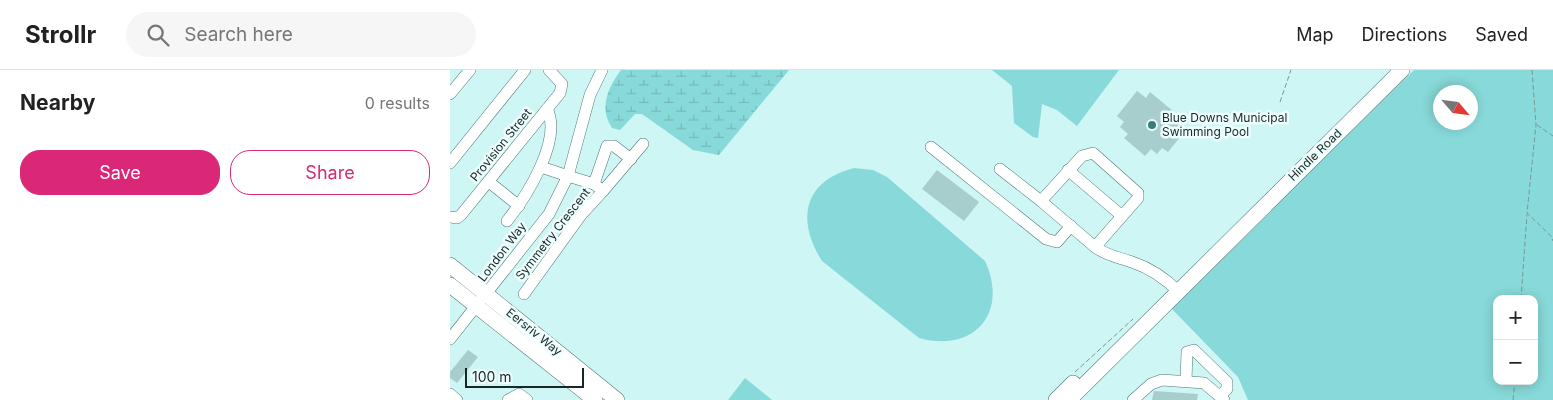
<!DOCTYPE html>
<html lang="en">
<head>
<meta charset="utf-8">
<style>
	body { margin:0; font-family:Inter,sans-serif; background:#f6f6f6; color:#222 }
	.controls { position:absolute; right:15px; bottom:15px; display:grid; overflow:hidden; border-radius:10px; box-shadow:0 2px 12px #0003 }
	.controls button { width:45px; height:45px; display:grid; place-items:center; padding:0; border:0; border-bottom:1px solid #e0e0e0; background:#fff; color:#222; font:25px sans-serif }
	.compass { position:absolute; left:983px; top:15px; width:45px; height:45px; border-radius:50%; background:#fff; box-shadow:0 2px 12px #0003; rotate:118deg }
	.scale { position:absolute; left:15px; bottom:12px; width:119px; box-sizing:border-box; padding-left:5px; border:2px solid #182626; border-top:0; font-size:14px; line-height:18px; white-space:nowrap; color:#182626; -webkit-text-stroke:4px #eefdfd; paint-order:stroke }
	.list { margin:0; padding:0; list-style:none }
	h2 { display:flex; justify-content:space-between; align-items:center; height:65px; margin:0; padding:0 20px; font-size:21px }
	h2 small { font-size:16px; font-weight:400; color:#767676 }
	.actions { display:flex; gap:10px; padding:15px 20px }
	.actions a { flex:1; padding:11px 0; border:1px solid #db2777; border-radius:20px; text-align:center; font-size:18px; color:#db2777 }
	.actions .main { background:#db2777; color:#fff }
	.icon { flex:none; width:28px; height:28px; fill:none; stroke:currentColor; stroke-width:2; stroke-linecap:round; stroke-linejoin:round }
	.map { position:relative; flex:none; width:1103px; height:330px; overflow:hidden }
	header { display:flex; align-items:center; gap:30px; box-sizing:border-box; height:70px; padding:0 25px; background:#fff; border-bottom:1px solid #e0e0e0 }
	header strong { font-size:24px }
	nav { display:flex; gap:28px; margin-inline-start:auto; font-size:18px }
	.search { width:350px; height:45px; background:#f6f6f6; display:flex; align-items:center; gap:12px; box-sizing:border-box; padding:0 18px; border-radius:28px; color:#767676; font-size:19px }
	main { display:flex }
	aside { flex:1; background:#fff }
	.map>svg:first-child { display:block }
	.grass { fill:#88d9d9; fill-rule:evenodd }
	.wetland { fill:url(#wetland-marsh) }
	.building { fill:#a7cdcc }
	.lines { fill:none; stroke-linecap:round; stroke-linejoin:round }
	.minor-casing { stroke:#517574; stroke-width:12 }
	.major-casing { stroke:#517574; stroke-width:16 }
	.path { stroke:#7b9797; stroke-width:1; stroke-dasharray:5 2.5; stroke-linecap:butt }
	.minor { stroke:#fff; stroke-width:11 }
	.major { stroke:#fff; stroke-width:15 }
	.poi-dot { fill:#367e7e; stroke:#eefdfd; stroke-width:2 }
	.labels { text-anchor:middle; stroke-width:5; stroke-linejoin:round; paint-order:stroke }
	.poi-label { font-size:12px; fill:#182626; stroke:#eefdfd; text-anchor:start }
	.street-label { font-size:12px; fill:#182626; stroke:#eefdfd }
</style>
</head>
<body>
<header>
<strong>Strollr</strong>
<div class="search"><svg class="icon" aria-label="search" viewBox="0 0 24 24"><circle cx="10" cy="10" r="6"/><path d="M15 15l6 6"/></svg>Search here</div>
<nav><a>Map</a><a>Directions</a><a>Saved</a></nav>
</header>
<main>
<aside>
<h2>Nearby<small>0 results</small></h2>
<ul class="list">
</ul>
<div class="actions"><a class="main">Save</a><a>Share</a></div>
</aside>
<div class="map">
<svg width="1103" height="330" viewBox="0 0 1103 330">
	<defs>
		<pattern id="wetland-marsh" width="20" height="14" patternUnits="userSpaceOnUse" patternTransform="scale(1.25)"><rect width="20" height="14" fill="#88d9d9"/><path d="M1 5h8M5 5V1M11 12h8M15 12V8" fill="none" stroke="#75baba"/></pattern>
	</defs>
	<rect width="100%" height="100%" fill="#cef6f5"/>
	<g class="grass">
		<polygon points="542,0 669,0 627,56 607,40 592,34 588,68 583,67 564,53 562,16"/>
		<path d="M964,0H1103V330H798L788,307L721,238ZM991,22H1021V52H991ZM1047,229H1084V311H1047Z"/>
		<path d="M404,98L423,100L437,107L535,191C559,243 524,283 469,268L372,191C346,150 353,111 404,98Z"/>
		<polygon points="295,308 322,330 278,330"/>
	</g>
	<path class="wetland" d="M171,0H339L269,85L243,80L192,44H185L170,60L162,58C149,38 157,19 171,0Z"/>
	<g class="building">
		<polygon points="687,21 696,28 700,22 735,51 730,57 735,61 718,82 712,78 707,84 701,79 695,86 674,68 678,64 670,57 674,52 667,46"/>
		<polygon points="487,100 529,132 514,151 472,119"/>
		<polygon points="18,280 28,287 7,313 0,308 0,302"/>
		<polygon points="704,321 748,324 747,330 702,330"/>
	</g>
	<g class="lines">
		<g class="minor-casing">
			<g id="minor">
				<polyline points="0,24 20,0"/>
				<polyline points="481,77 596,169 607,172 621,156"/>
				<polyline points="0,93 75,0"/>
				<polyline points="91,97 118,106 140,25 152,0"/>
				<polyline points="550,99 591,131"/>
				<polyline points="618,100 672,146"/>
				<polyline points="39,112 69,136"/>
				<polyline points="144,114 157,76 164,76 181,89"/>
				<polyline points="0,147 7,148 11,145 110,23 112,14 99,0"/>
				<path d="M57,151C76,127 113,70 97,39"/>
				<path d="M645,177L688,128V123L643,83L632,86L591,131L598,137L645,177C657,186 668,187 682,192C700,198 715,208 729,222"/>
				<polyline points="74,224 131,145 153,121"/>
				<polyline points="0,269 99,144 118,106 144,114 153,121 193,74"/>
				<polyline points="736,311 737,282 744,280 777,312 777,319 770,326"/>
				<polyline points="0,324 7,330"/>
				<polyline points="58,330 69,324 77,330"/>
				<polyline points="683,330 701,314 712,310 754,313 774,330"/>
			</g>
		</g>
		<g class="major-casing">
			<g id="major">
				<polyline points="0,195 167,330"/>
				<polyline points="0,215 145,330"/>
				<polyline points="606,330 623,313"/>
				<polyline points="619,330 952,0"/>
			</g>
		</g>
		<g class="path">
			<polyline points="1082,0 1086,55 1077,143 1101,166 1103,171"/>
			<polyline points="830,32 841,0"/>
			<polyline points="1087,55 1103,66"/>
			<polyline points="1071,229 1077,144"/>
			<polyline points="625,302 683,249"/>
			<polyline points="1063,330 1065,311"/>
		</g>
		<use href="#minor" class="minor"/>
		<use href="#major" class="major"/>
	</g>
	<circle class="poi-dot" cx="702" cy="55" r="5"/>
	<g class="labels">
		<g class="poi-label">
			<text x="712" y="52">Blue Downs Municipal<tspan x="712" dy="14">Swimming Pool</tspan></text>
		</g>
		<g class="street-label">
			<text transform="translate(51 75) rotate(-51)" y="4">Provision Street</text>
			<text transform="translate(865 85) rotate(-44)" y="4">Hindle Road</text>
			<text transform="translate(103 164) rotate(-52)" y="4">Symmetry Crescent</text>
			<text transform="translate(52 182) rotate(-53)" y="4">London Way</text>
			<text transform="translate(84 262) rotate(39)" y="4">Eersriv Way</text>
		</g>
	</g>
</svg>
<div class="controls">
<button>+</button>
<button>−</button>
</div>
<svg class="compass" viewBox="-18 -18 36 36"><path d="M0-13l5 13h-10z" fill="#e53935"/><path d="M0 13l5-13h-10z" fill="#767676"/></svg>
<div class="scale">100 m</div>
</div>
</main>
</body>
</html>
